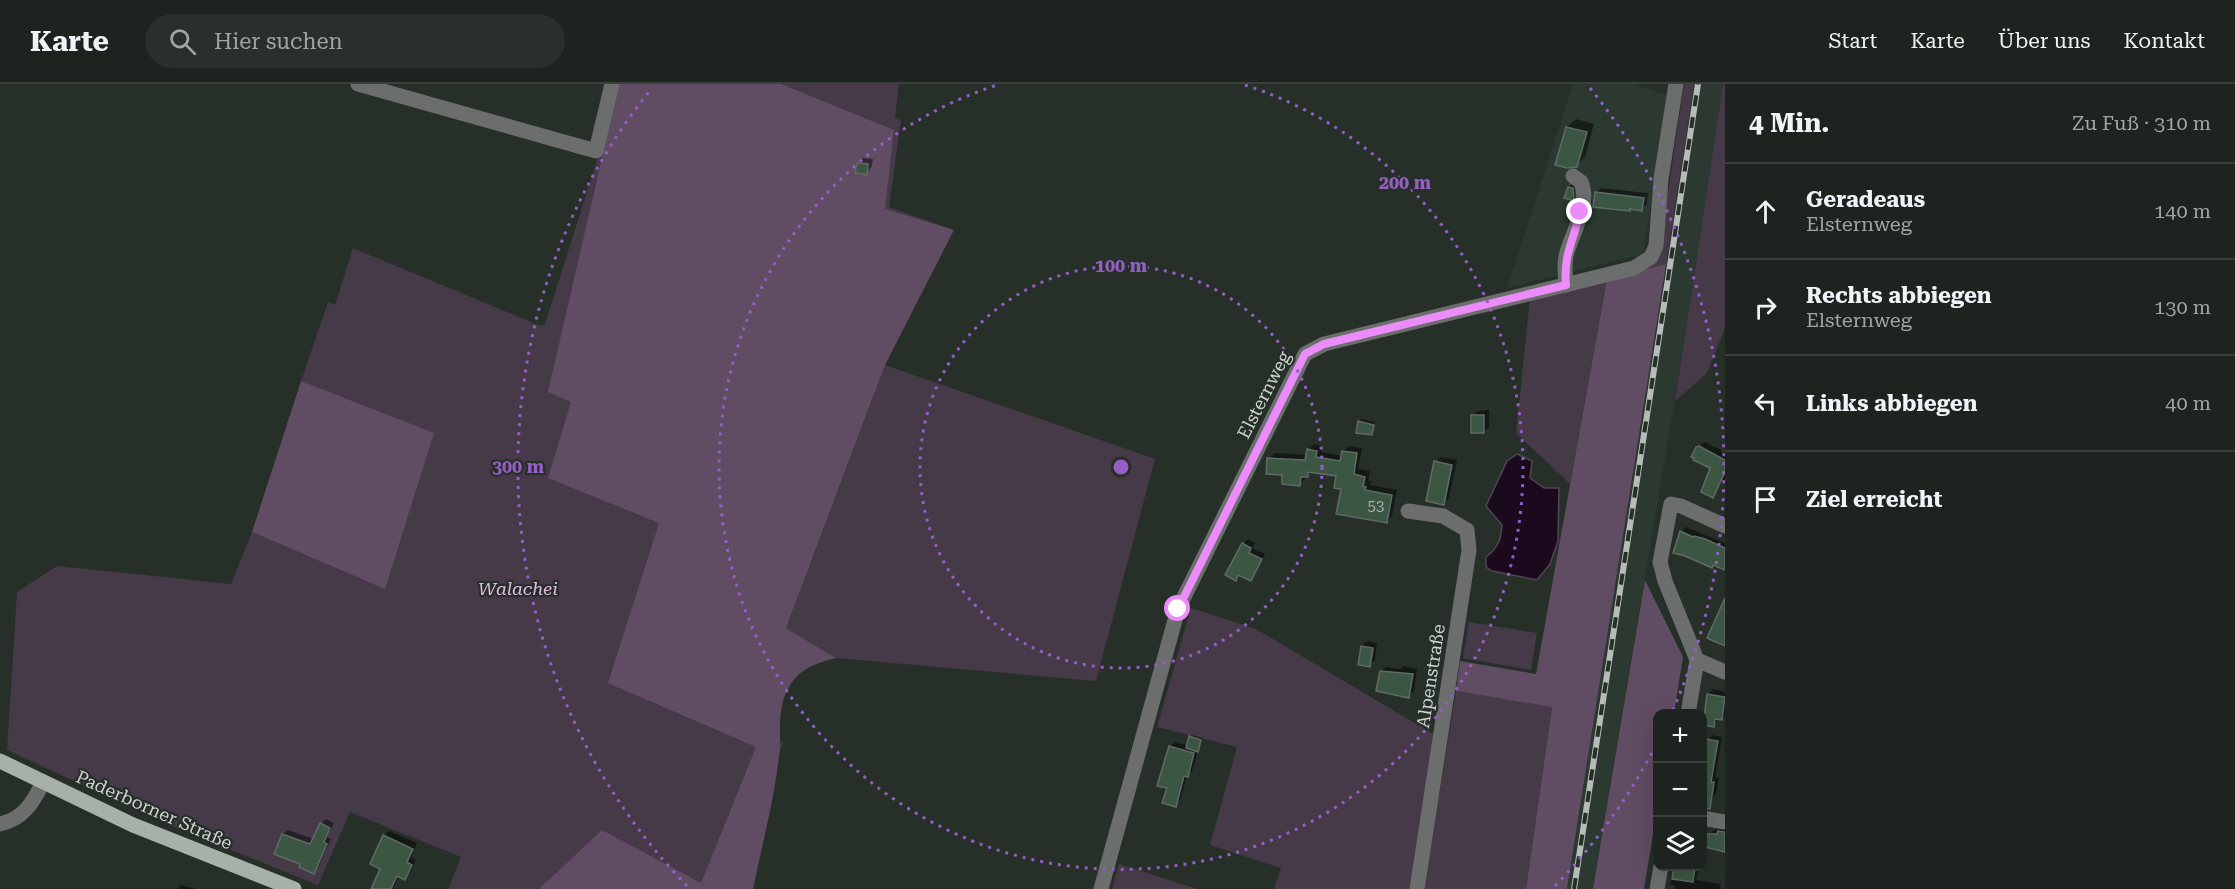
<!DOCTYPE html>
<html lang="de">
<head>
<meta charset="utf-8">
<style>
	body { margin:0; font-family:"Roboto Serif",serif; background:#2a2f2c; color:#f1f3f6 }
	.controls { position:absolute; right:18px; bottom:18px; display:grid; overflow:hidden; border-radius:12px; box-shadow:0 6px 24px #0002 }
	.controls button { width:54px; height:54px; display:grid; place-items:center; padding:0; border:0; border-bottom:2px solid #3b403d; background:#1d231f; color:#f1f3f6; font:30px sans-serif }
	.stop { position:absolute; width:18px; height:18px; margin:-14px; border:4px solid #ec8cfb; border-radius:50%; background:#fff }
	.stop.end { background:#ec8cfb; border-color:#fff; box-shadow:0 2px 6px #0008 }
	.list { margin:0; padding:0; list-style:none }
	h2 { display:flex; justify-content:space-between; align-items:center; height:78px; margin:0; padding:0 24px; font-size:26px }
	h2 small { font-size:20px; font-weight:400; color:#a0a4a4 }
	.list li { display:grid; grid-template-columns:39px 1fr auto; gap:18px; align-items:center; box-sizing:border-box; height:96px; padding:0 24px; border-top:2px solid #3b403d }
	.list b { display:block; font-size:22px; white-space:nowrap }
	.list p { margin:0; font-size:20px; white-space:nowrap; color:#a0a4a4 }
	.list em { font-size:20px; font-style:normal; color:#a0a4a4 }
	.icon { flex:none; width:33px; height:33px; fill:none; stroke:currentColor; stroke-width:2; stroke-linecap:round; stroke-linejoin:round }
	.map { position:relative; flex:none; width:1725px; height:805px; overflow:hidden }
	header { display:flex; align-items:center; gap:36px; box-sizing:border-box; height:84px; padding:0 30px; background:#1d231f; border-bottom:2px solid #3b403d }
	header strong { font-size:28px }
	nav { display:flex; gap:33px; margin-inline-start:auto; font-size:21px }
	.search { width:420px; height:54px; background:#2a2f2c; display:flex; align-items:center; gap:15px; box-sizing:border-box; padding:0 21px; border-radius:33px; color:#a0a4a4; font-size:22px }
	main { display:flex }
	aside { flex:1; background:#1d231f }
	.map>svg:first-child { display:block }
	.built { fill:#2b3930 }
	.green { fill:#463a48 }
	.forest { fill:#604c63 }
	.water { fill:#1b0a1d; stroke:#514653; stroke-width:1.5 }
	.shadow { fill:#0007 }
	.building { fill:#3b5744; stroke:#616a64; stroke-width:1.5 }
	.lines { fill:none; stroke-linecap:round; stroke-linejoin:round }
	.minor { stroke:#6b6e6c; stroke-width:15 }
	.major { stroke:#a8b0aa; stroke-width:15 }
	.rail-casing { stroke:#b7bcb9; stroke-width:6 }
	.rail { stroke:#272f29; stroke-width:4; stroke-dasharray:11; stroke-linecap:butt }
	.route { stroke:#ec8cfb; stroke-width:8 }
	.ring { fill:none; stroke:#945ec4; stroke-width:3; stroke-dasharray:3 6 }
	.labels { text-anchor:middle; stroke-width:4.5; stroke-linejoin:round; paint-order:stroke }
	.number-label { font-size:15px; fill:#a9b4ad }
	.street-label { font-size:18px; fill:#ced3d0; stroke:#272f29 }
	.park-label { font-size:18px; font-style:italic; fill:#e4bcea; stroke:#272f29 }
	.centre { fill:#945ec4; stroke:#272f29; stroke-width:3 }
	.ring-label { font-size:18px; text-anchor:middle; font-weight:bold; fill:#945ec4; stroke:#272f29; stroke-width:4.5; stroke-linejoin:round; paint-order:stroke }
</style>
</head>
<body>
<header>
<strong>Karte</strong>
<div class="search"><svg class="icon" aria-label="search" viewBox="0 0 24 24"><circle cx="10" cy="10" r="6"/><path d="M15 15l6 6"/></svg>Hier suchen</div>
<nav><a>Start</a><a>Karte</a><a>Über uns</a><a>Kontakt</a></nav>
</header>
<main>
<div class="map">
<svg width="1725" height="805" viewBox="0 0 1725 805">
	<rect width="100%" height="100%" fill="#272f29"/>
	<g class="built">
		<polygon points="1573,0 1632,0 1667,11 1644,166 1639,171 1507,204"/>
		<polygon points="1694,0 1723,0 1676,308 1593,805 1567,805"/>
	</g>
	<g class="green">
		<polygon points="618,0 899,0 895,34 901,36 889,123 948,144 885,281 1155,375 1096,597 836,574 786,544 881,292 742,652 783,659 726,805 448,805 461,773 350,728 318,801 167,740 7,666 17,508 57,482 231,500 252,448 260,451 309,300 301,297 328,218 335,221 353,164 541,242 545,240 607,45"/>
		<polygon points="1684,0 1694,0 1666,180 1636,188 1660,163"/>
		<polygon points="1723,0 1725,0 1725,244 1707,289 1675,317"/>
		<polygon points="1607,195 1570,400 1516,349 1530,214"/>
		<polygon points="1191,524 1256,545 1435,651 1411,805 1274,805 1281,784 1210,761 1237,663 1157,643"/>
		<polygon points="1469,538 1537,549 1531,586 1463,574"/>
		<polygon points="1456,607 1552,622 1526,805 1424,805"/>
		<polygon points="1119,780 1197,805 1112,805"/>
	</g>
	<g class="forest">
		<path d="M619,0H781L894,46L885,125L954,146L885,281L786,544L836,574C816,579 798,585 788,605C776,626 782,651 779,673C774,717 762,761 753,805H539L602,746L701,799L756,663L608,599L659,439L548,394L571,318L548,308Z"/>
		<polygon points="1666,180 1567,805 1526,805 1552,623 1456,607 1460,577 1536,590 1607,195"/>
		<polygon points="301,297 434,349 385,505 252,448"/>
		<polygon points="1645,496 1683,573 1674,629 1658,630 1657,725 1644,805 1593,805"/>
	</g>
	<path class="water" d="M1517,370L1532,377L1530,394L1544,404H1559L1558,457L1550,480L1537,496L1492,487L1486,483V473C1498,464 1501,456 1502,441L1486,422L1507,377Z"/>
	<g class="shadow">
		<polygon points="1576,35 1594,40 1585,73 1576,82 1557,80 1567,43"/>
		<polygon points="863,74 873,75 871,84 866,89 858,79"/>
		<polygon points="1571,101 1574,102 1575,113 1573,115 1569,103"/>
		<polygon points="1601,104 1648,109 1647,120 1642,125 1631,124 1629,126 1596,109"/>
		<polygon points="1489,326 1489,342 1484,348 1472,332 1478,327"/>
		<polygon points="1361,335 1375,338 1371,350 1359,337"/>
		<polygon points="1705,358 1721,366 1721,368 1725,370 1725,397 1723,396 1713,412 1712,383 1697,364"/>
		<polygon points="1314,360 1322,362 1321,368 1343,372 1344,367 1349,362 1362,364 1358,385 1370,387 1368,397 1371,397 1370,401 1397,406 1392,432 1387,438 1342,404 1337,391 1312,387 1300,400 1284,389 1269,375 1275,369 1307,371 1308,366"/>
		<polygon points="1441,373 1457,376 1449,414 1443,420 1436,378"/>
		<polygon points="1686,443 1725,459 1725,485 1681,448"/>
		<polygon points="1248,455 1255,459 1252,464 1265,470 1255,491 1251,496 1240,490 1235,495 1243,460"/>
		<polygon points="1368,557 1377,559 1375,576 1369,581 1362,562"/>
		<polygon points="1403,582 1417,585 1414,607 1408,612 1381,588 1386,583 1400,585"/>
		<polygon points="1713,605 1725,608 1725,632 1722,635 1719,634 1714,641 1708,610"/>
		<polygon points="1192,651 1202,654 1192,687 1187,692 1180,716 1175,721 1168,703 1170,663 1175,658 1188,662"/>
		<polygon points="1713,651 1722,653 1715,693 1719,694 1716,710 1711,715 1702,714 1702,657 1707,656"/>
		<polygon points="326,735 334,739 327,753 331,755 318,784 313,788 302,779 283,750 288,746 313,755 321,740"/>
		<polygon points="1722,745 1725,746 1725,767 1706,763 1709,751 1714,746"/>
		<polygon points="389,747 417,759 411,773 416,776 410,789 405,794 399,792 393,805 373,805 382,784 384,752"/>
		<polygon points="1676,782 1699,782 1696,796 1721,800 1720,805 1674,805 1675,802 1669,800 1674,792"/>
		<polygon points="181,801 196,805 177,805"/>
	</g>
	<g class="building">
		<polygon points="1566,43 1587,48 1577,83 1567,84 1555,81"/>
		<polygon points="857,79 868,80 867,91 855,89"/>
		<polygon points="1568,103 1573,104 1574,117 1564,114"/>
		<polygon points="1595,108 1644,114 1642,127 1630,125 1630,127 1593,123"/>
		<rect x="1471" y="331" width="13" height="18"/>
		<polygon points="1358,337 1374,341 1372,351 1356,349"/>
		<polygon points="1699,362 1725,376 1725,388 1713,414 1701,408 1710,384 1693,376 1694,374 1691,373 1696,363"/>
		<polygon points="1307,365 1317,367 1316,373 1340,377 1342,367 1357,369 1354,390 1365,393 1363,402 1366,403 1365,406 1392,411 1387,439 1336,430 1341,405 1334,404 1336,392 1308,388 1308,393 1301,393 1300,402 1282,400 1282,391 1266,390 1267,374 1305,376"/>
		<polygon points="1434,377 1452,381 1444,421 1426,417"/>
		<polygon points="1680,447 1693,453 1694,452 1705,455 1725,464 1725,486 1713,481 1712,484 1685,472 1673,469"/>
		<polygon points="1242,459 1251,464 1249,469 1262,475 1251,497 1238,491 1236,497 1225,491"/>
		<polygon points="1725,514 1725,562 1707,554"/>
		<polygon points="1361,562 1373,564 1370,583 1358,581"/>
		<polygon points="1380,587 1413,590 1409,614 1376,607"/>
		<polygon points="1707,610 1725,613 1722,636 1715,635 1714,643 1703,641"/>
		<polygon points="1189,652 1201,656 1198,668 1186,664"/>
		<polygon points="1706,655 1718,657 1711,698 1714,698 1710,725 1702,724 1702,661 1705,662"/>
		<polygon points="1169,662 1194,669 1188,693 1184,692 1176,723 1162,719 1167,704 1157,702"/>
		<polygon points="320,739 330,744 324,758 327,760 314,790 299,783 300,780 274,770 282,750 310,760"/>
		<polygon points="1718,747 1725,748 1725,768 1705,763 1707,750 1717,750"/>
		<polygon points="383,751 413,765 407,778 412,781 405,796 397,792 391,805 371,805 380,785 370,780"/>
		<polygon points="1674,783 1695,783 1693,798 1672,795"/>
	</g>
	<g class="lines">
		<g class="minor">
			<polyline points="358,0 596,67 612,0"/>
			<path d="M1566,201C1565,191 1564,182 1566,172C1571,150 1591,121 1581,98L1573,92"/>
			<polyline points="1408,427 1443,432 1467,446 1469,466 1417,805"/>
			<polyline points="1725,442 1681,422 1671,420 1660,478 1665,497 1697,576 1725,588"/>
			<polyline points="1688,630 1697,576"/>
			<polyline points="1702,734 1725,738"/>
			<path d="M0,740C23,735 33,719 43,698"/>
			<polyline points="1101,805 1178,525 1305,270 1324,260 1634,184 1651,173 1656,162 1661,95 1676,0"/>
			<polyline points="1657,805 1661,782"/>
		</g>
		<polyline class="major" points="0,677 133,741 294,805"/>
		<g class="rail-casing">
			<polyline id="rail" points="1574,805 1698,0"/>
		</g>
		<use href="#rail" class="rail"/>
	</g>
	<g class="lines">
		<path class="route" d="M1178,525L1305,270L1324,260L1566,201C1563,171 1574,156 1580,128"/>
	</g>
	<g class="ring">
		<circle cx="1121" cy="383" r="201"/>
		<path d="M1245 1A402 402 0 1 1 997 1"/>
		<path d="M1656 661A603 603 0 0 1 1555 802M687 802A603 603 0 0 1 652 4M1590 4A603 603 0 0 1 1672 628"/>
	</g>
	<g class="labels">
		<g class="number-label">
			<text x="1376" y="427">53</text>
		</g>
		<g class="street-label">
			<text transform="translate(1264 311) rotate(-63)" y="6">Elsternweg</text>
			<text transform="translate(1431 592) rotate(-81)" y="6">Alpenstraße</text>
			<text transform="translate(154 726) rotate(24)" y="6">Paderborner Straße</text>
		</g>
		<g class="park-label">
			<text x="518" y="511">Walachei</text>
		</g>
	</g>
	<circle cx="1121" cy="383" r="9" class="centre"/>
	<g class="ring-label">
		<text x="1405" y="105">200 m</text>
		<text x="1121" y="188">100 m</text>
		<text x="518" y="389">300 m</text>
	</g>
</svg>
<div class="controls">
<button>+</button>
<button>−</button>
<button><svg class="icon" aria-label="layers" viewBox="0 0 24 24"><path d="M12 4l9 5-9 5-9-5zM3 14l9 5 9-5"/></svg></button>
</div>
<div class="stop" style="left:1178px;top:525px"></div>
<div class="stop end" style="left:1580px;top:128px"></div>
</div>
<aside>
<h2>4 Min.<small>Zu Fuß · 310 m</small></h2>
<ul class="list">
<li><svg class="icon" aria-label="ahead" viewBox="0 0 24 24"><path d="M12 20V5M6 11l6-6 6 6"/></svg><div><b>Geradeaus</b><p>Elsternweg</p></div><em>140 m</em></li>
<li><svg class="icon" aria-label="right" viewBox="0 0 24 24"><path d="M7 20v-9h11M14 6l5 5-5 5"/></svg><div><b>Rechts abbiegen</b><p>Elsternweg</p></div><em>130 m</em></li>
<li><svg class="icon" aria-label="left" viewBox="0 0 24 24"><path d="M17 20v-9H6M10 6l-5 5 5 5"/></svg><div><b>Links abbiegen</b></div><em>40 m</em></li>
<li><svg class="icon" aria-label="arrive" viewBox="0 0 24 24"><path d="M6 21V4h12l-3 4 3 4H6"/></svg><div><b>Ziel erreicht</b></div></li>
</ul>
</aside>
</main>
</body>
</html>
